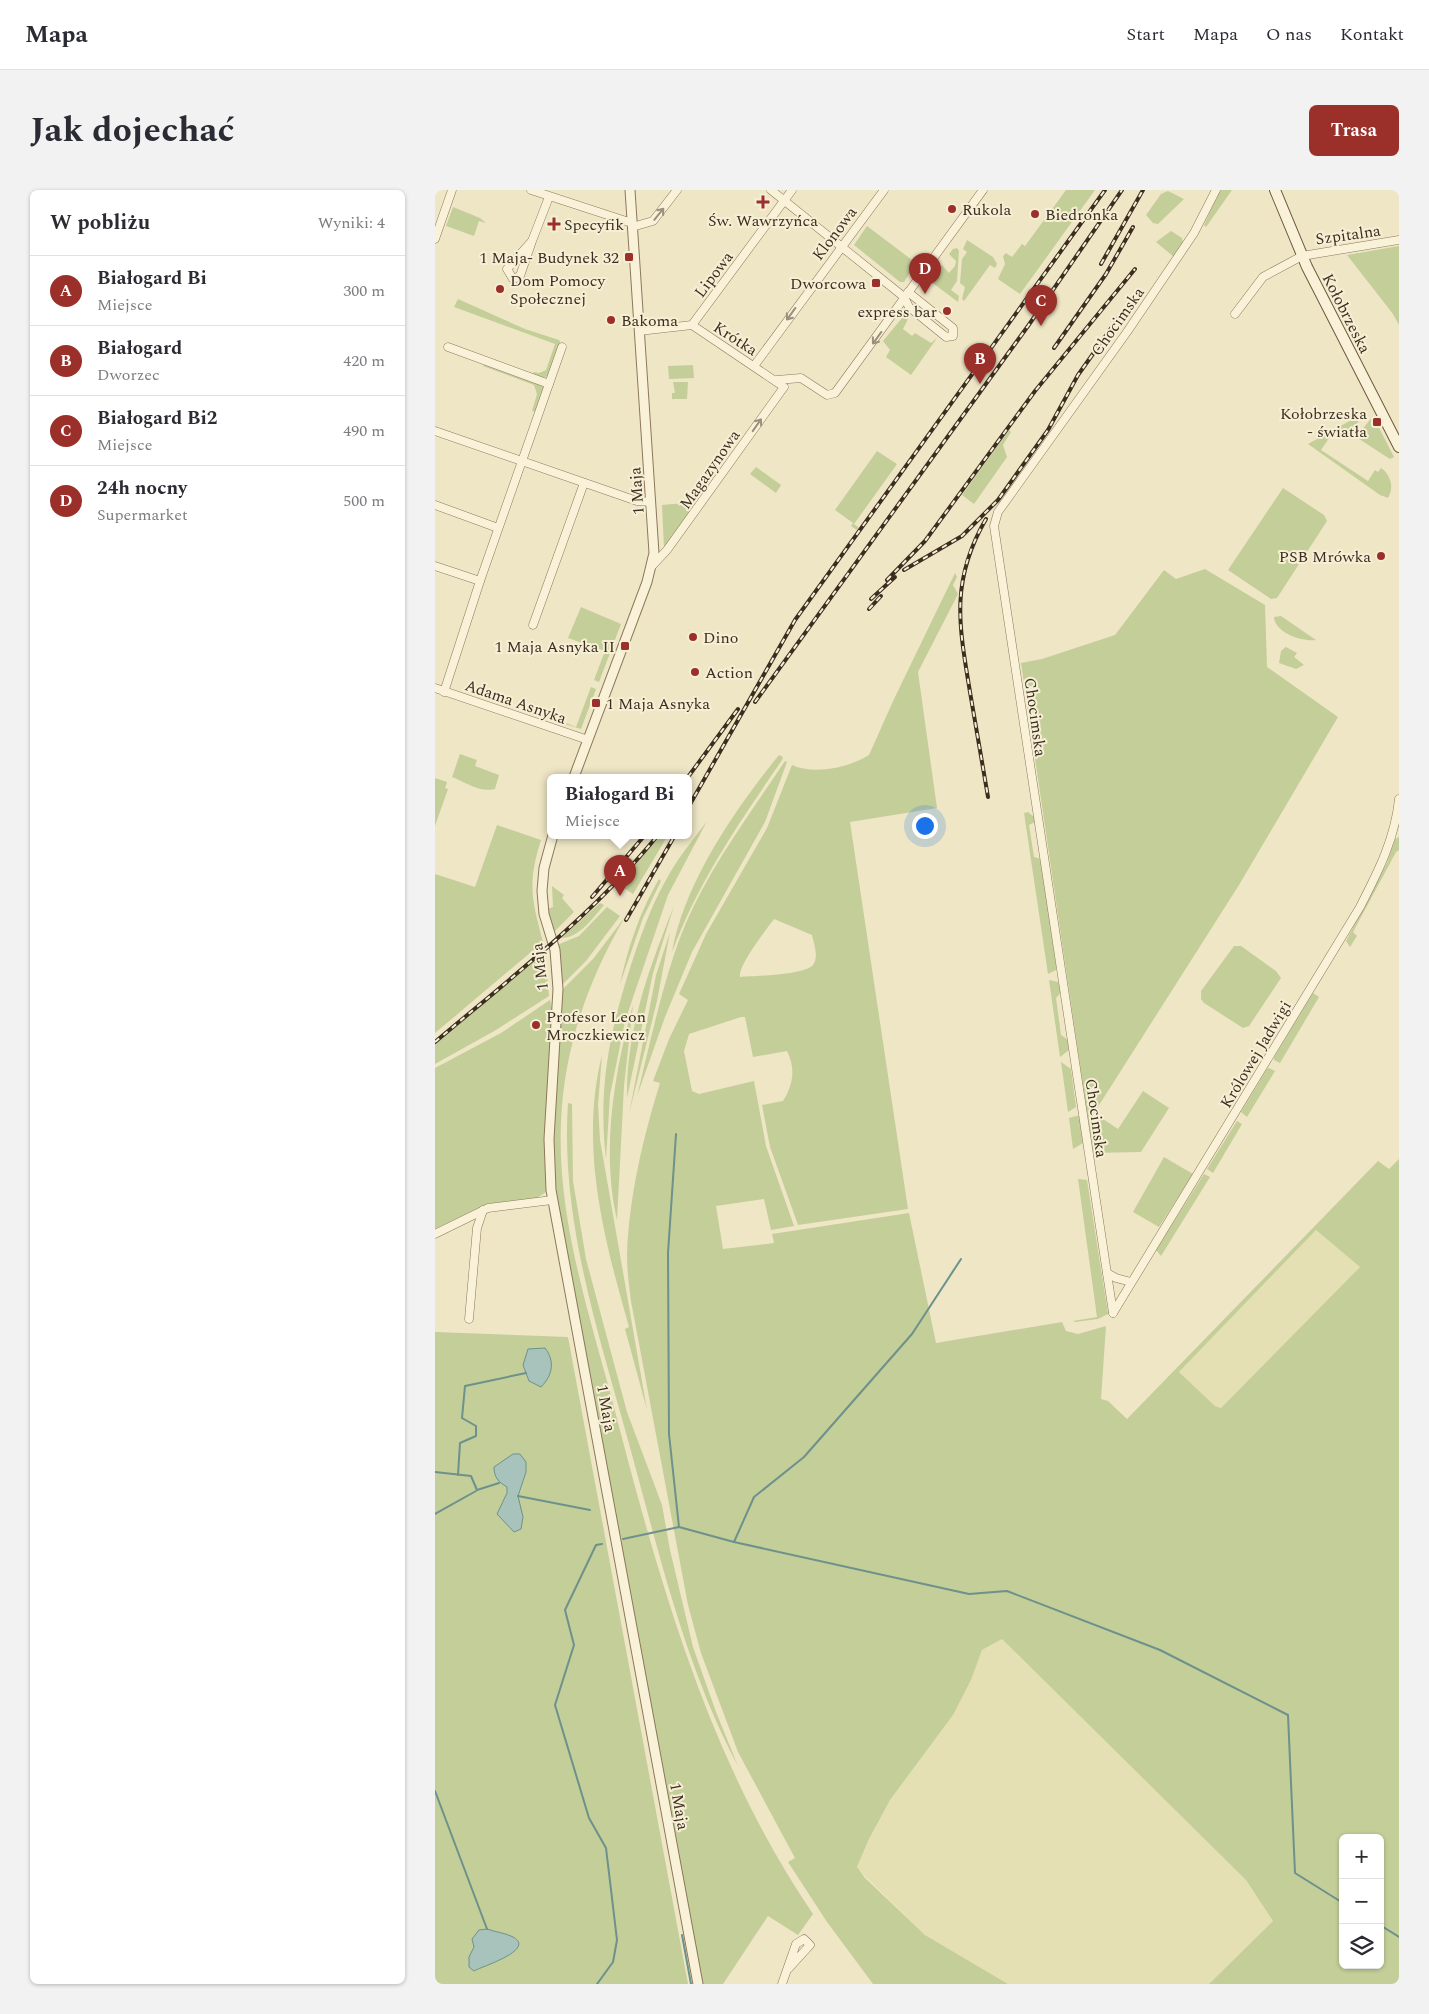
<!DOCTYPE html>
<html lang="pl">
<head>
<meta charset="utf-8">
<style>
	body { margin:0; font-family:Spectral,serif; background:#f2f2f3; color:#2b2b33 }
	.controls { position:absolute; right:15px; bottom:15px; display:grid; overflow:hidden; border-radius:8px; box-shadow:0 1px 4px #0004 }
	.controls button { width:45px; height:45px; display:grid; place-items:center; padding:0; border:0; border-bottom:1px solid #e1e1e2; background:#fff; color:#2b2b33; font:25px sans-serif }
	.you { position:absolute; left:489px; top:635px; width:18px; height:18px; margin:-12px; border:4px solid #fff; border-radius:50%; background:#1a73e8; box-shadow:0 0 0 8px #1a73e833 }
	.badge { display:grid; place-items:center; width:32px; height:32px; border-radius:50%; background:#9b302a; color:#fff; font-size:16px; font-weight:700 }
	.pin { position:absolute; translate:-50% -41px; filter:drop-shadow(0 1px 2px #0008) }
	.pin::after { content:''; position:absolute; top:26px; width:18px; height:15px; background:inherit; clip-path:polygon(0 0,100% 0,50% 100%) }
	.popup { position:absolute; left:112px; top:584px; width:145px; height:65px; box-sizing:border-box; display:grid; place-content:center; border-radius:8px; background:#fff; filter:drop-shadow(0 1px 4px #0005); font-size:16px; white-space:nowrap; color:#7c7c81 }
	.popup b { font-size:19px; color:#2b2b33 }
	.popup::after { content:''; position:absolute; left:50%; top:100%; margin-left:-10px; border:10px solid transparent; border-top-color:#fff }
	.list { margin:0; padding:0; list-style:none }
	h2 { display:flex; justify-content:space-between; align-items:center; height:65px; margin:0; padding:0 20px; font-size:21px }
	h2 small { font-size:16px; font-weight:400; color:#7c7c81 }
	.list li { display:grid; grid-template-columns:32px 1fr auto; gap:15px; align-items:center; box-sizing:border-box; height:70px; padding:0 20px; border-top:1px solid #e1e1e2 }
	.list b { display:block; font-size:19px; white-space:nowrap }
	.list p { margin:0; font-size:16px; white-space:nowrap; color:#7c7c81 }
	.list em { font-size:16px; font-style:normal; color:#7c7c81 }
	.icon { flex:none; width:28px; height:28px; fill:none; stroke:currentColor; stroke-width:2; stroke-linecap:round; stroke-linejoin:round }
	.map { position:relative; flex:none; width:964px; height:1794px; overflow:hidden; border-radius:8px }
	header { display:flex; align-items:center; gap:30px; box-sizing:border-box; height:70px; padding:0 25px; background:#fff; border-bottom:1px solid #e1e1e2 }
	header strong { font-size:24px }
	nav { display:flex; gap:28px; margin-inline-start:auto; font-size:18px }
	.intro { display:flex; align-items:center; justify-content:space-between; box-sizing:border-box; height:120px; padding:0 30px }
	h1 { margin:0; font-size:35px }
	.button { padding:12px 22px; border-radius:8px; background:#9b302a; color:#fff; font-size:18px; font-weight:700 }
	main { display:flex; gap:30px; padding:0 30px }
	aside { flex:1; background:#fff; border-radius:8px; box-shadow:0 1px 4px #0004 }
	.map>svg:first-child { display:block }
	.farmland { fill:#e5e0b3 }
	.green { fill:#c4ce99; fill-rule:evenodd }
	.water { fill:#a7c3bc; stroke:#6d918b }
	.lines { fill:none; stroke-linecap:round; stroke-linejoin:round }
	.stream { stroke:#6d918b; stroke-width:2 }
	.minor-casing { stroke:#8b785b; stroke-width:9 }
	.tertiary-casing { stroke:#8b785b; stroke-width:11 }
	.secondary-casing { stroke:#6d593e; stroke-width:12 }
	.minor { stroke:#f9f2d9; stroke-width:8 }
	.tertiary { stroke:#f9f2d9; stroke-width:9 }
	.secondary { stroke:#f9f2d9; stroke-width:10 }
	.rail-casing { stroke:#3b2e1f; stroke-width:4 }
	.rail { stroke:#f6efd5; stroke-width:2; stroke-dasharray:5.5; stroke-linecap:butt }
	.oneway { stroke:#9a907c }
	.poi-dot { fill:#9b302a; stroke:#f6efd5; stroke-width:2 }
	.labels { text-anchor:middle; stroke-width:4; stroke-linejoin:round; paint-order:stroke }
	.poi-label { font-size:16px; fill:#3b2e1f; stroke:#f6efd5; text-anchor:start }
	.street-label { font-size:16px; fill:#3b2e1f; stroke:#f6efd5 }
</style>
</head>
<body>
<header>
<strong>Mapa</strong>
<nav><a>Start</a><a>Mapa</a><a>O nas</a><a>Kontakt</a></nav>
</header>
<div class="intro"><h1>Jak dojechać</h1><a class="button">Trasa</a></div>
<main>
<aside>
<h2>W pobliżu<small>Wyniki: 4</small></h2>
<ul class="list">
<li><span class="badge">A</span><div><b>Białogard Bi</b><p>Miejsce</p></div><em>300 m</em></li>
<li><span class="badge">B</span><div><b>Białogard</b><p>Dworzec</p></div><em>420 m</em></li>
<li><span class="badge">C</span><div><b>Białogard Bi2</b><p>Miejsce</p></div><em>490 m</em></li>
<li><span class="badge">D</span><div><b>24h nocny</b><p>Supermarket</p></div><em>500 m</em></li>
</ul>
</aside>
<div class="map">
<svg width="964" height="1794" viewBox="0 0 964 1794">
	<rect width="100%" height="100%" fill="#efe6c6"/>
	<g class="farmland">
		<polygon points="881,1040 925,1077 786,1218 780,1216 744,1182"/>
		<polygon points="567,1449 811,1690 838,1731 774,1794 573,1794 490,1745 422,1678 434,1649 455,1610 518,1525 536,1490 547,1460"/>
	</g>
	<g class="green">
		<polygon points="631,0 660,0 585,104 563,89 570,74 568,66 571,63 577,67 587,54 590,56"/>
		<polygon points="785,0 797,0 771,37 769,35"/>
		<polygon points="733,1 749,9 723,34 718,33 711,25 726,4"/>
		<polygon points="18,17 45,28 51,33 44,31 39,46 11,36"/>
		<polygon points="432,36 481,73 469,92 465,92 419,55"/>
		<polygon points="736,41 747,48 748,53 739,67 721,52"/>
		<polygon points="532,50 558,67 562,74 560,78 555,75 529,111 527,109 530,97 525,93 527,69 532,62 528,59"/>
		<polygon points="964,56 964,135 958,124 912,65"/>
		<polygon points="522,58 524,61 522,91 516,100 524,106 523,112 495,91 507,75 514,83 520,76 521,71 514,64 518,59"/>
		<polygon points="23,109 90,139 124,150 126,153 113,186 108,188 98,184 99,182 104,183 111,180 120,154 19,117"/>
		<polygon points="469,121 473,124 471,127 473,129 468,139 477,146 480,143 496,153 502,148 476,185 451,167 455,160 448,151 467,128"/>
		<polygon points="50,174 106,194 109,199 101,222 97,221 102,204 99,195 48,176"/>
		<polygon points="258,175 259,188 234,189 233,176"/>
		<polygon points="238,192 253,192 252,209 237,209 237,203 240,203"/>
		<path d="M929,223L915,244L910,246L899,241L886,260L933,291L940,280L943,282L946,278C955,284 960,297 953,308L945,305L873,254Z"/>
		<polygon points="938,226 959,267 955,269 921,247"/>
		<polygon points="574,240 576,242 568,255 572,267 539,314 527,305"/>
		<polygon points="442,261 462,274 419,334 424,338 422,340 416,336 418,333 400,320"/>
		<polygon points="321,277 346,295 341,303 315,284"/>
		<polygon points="848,298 889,325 892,331 842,408 836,409 793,380"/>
		<polygon points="260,312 262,313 229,358 227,315"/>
		<polygon points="770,379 830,415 832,477 903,527 804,695 659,923 683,939 708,901 734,918 706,962 658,963 586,473 607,469 680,445 729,380 741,389"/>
		<path d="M520,383L522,387L518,395L523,404L483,482L502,618L415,632L473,1019L363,1035L335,957L327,915L348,911C358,895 361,879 352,861L318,867L310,827H306L254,844L249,861L257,901L264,904L319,891L331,956L359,1036L336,1040L329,1009L281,1016L288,1059L339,1053L337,1044L474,1023L501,1153L627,1132L631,1141L643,1144L671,1136L666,1209L673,1211L692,1229L943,971L954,979L964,969V1794H774L838,1731L811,1690L567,1449L547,1460L536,1490L518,1525L455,1610L434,1649L422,1677L430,1688L490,1745L573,1794H438L392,1732L353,1672L360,1668L303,1562L266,1463L253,1415L196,1111C194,1096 192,1080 192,1065C194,1007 208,948 225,893L218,891L234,849L253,810L244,804L271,744L332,638L357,575C379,585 413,578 434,565L459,509ZM339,729L377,745C379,754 384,767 378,775C370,785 319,786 305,787C303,775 331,740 339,729ZM881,1040L925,1077L786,1218L780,1216L744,1182ZM908,1648H945V1775H908Z"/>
		<polygon points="146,417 186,434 164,492 159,490 170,461 133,448"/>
		<path d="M846,426L881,450C867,452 840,443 839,427Z"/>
		<polygon points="851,457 862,463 859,467 869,475 861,479 844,473 846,461"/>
		<polygon points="156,497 161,499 146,539 87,521 89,516 141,537"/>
		<path d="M25,564L42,570L40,576L64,585L60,599C45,603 30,592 17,587Z"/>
		<path d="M344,565L348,567L347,570C304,633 264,690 237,762C249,693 300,619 344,565Z"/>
		<path d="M350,571L352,572L330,632L257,762L230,827L202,906C216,850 229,785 251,733C276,675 315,624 350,571Z"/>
		<polygon points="0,588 12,592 10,598 13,599 0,636"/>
		<polygon points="593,622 599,627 600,632 594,635 599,667 606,669 621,775 621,780 613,784 589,623"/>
		<path d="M272,631L233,705L190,831L175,905L171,969C163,899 174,844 195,778C205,748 215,718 231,690C242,669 258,650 272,631Z"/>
		<path d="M62,635L106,650C92,694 97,710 108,752L0,843V684L40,697Z"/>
		<polygon points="226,645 233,645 198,704 183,694"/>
		<polygon points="964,647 964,660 961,662 918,742 922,746 915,757 911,751 952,673 960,649"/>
		<path d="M224,689L226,691L208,728L185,794C194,755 204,724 224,689Z"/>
		<polygon points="117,696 129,705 127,708 139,722 118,743 112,719 118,717"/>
		<path d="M165,713L169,715C159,727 143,749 126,748Z"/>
		<path d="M239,716L218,783L192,908C191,840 214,778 239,716Z"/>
		<polygon points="172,717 185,726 151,771 126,796 122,755 144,746"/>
		<path d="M190,727C153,790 129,858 126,932C122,1024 151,1114 175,1202C222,1383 271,1567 378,1724L363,1745L333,1726L288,1794H267L121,1009L117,950L126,801L158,769Z"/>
		<polygon points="235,742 222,811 194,924 221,785"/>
		<polygon points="799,756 806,756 841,781 846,788 814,836 808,838 769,813 766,809 766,801"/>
		<polygon points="110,761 114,806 61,840 0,874 0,854"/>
		<polygon points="614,790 623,792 626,802 621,808 626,845 633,850 634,860 625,867"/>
		<polygon points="878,803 884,807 845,873 839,870 839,867"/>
		<polygon points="115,810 118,824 109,949 111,1002 102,1008 51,1014 0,1039 0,878 66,843"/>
		<path d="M198,815L189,896L182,1030C166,960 179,883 198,815Z"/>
		<path d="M167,865L163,915L165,950L212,1220L190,1139L194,1137C169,1049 144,957 167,865Z"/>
		<polygon points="626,872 636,879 641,917 633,922"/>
		<polygon points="834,878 840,881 812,927 806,922 832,879"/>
		<path d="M133,913L137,914L138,991L151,1069L192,1222L227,1315L235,1360L258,1457L281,1522L303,1576C251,1478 225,1367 196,1261C165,1147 125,1033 133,913Z"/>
		<polygon points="641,926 644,926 648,953 638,959 634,928"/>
		<polygon points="802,931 807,934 778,983 772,979"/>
		<polygon points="729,967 758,984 724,1037 698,1022"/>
		<polygon points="769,984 775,987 726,1066 721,1060"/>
		<polygon points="643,989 652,990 673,1124 663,1129 640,1132 638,1131 662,1127"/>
		<polygon points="0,1142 133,1147 253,1794 0,1794"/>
	</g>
	<g class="water">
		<path d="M110,1158C120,1171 118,1185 106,1197L94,1191L88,1175L93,1159Z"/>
		<path d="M78,1264H85L91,1272V1282L83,1306L88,1327L86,1339L79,1342L62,1324L72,1303V1297C63,1292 59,1287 59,1277Z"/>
		<path d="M52,1739C60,1742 71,1743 78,1747C102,1760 45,1777 39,1781L34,1777V1767L39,1757L37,1749L44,1740Z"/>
	</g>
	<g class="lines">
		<g class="stream">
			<polyline points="241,944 233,1063 234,1244 244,1337"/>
			<polyline points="0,1282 36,1286 42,1300 64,1293"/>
			<polyline points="23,1285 25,1253 41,1246 41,1236 27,1228 30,1196 91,1183"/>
			<polyline points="83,1306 155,1320"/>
			<polyline points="0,1324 41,1301"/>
			<polyline points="188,1349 244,1337 299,1352 534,1404 572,1401 725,1460 853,1525 860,1683 908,1713"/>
			<polyline points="299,1352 319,1307 369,1267 477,1144 526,1069"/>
			<polyline points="0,1601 52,1739"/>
			<polyline points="945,1735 964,1747"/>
			<polyline points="247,1745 256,1794"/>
			<polyline points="162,1794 178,1772 182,1750 171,1658 154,1628 120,1515 139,1455 130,1420 161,1355 167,1354"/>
		</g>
		<g class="minor-casing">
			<g id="minor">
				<polyline points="96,0 197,33"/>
				<polyline points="336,0 469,107"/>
				<polyline points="197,37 218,31 242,0"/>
				<polyline points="0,49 17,0"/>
				<polyline points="97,51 85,86 78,89 72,79 97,51 114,7"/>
				<polyline points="469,107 474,117 511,147 518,146 518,138 473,102"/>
				<polyline points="800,124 828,87 867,66 964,50"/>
				<polyline points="257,135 357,0"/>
				<polyline points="204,141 257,135"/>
				<polyline points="319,176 449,0"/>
				<polyline points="342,190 366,188 392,205 400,203 548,0"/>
				<polyline points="114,194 127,157"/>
				<polyline points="0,241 202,311 216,312"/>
				<polyline points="0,315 63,338"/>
				<polyline points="0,376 45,391"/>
				<polyline points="217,376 232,360 349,197 257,135"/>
				<polyline points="98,435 149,293"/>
				<polyline points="0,498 153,550"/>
				<polyline points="9,502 45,391 114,194 13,157"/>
				<polyline points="0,1044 53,1018 117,1010"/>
				<polyline points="672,1083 681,1088 696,1092"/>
				<polyline points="678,1123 559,336 563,322 692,142 759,43 781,0"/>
				<path d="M678,1123L925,717C943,682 960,649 964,609"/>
				<polyline points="34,1129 42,1038 48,1020"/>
				<polyline points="347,1794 361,1754 369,1749 375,1755 354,1778"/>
			</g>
		</g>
		<g class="tertiary-casing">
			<g id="tertiary">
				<polyline points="139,587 212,392 219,363 195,0"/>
				<polyline points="118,645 109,678 107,701 109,724 120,760 123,799 114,949 116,1000 263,1794"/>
			</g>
		</g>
		<g class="secondary-casing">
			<polyline id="secondary" points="840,0 872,77 964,257"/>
		</g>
		<use href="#minor" class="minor"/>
		<use href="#tertiary" class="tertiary"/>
		<use href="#secondary" class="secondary"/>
		<g class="rail-casing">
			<g id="rail">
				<polyline points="666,74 708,0"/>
				<polyline points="619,158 671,84 698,37"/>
				<path d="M551,329C515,391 524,435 535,502C541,537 547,572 553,607"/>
				<polyline points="469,380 527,346 563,310 613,240 643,185 687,123"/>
				<polyline points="452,390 490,351 600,201 700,79"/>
				<polyline points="436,409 460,387"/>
				<polyline points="434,419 446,406"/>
				<polyline points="320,512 593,136 687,0"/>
				<polyline points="253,587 303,519"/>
				<polyline points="254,616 360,430 670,0"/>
				<polyline points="157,707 210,645"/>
				<polyline points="191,730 240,645"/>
				<path d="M0,852C77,787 159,724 223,645"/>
			</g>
		</g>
		<use href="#rail" class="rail"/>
	</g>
	<defs><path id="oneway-shaft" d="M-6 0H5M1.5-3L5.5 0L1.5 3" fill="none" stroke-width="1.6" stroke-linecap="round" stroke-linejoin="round" transform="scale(1.25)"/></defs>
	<g class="oneway">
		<use href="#oneway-shaft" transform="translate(224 24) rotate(-51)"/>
		<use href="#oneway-shaft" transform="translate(356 124) rotate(126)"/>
		<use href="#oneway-shaft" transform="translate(442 148) rotate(126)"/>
		<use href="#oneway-shaft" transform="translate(322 235) rotate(-55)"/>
	</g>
	<g class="poi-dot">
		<path d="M325.5 4.5h5v5h5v5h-5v5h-5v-5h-5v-5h5z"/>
		<circle cx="517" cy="19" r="5"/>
		<circle cx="600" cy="24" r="5"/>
		<path d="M116.5 26.5h5v5h5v5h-5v5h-5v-5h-5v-5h5z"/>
		<rect x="189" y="62" width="10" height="10" rx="2.5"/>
		<rect x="436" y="88" width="10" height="10" rx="2.5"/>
		<circle cx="65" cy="99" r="5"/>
		<circle cx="512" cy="121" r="5"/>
		<circle cx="176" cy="130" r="5"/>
		<rect x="937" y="227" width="10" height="10" rx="2.5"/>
		<circle cx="946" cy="366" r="5"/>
		<circle cx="258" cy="447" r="5"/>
		<rect x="185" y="451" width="10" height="10" rx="2.5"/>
		<circle cx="260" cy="482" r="5"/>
		<rect x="156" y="508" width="10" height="10" rx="2.5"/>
		<circle cx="101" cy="835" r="5"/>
	</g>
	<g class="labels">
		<g class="poi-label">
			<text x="527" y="25">Rukola</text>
			<text x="610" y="30">Biedronka</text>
			<text x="328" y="36" text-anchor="middle">Św. Wawrzyńca</text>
			<text x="129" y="40">Specyfik</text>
			<text x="184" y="73" text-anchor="end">1 Maja- Budynek 32</text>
			<text x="75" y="96">Dom Pomocy<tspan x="75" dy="18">Społecznej</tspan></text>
			<text x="431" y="99" text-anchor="end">Dworcowa</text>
			<text x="502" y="127" text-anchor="end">express bar</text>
			<text x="186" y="136">Bakoma</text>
			<text x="932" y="229" text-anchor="end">Kołobrzeska<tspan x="932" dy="18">- światła</tspan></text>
			<text x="936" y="372" text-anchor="end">PSB Mrówka</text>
			<text x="268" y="453">Dino</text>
			<text x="180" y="462" text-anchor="end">1 Maja Asnyka II</text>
			<text x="270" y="488">Action</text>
			<text x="171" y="519">1 Maja Asnyka</text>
			<text x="111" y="832">Profesor Leon<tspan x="111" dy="18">Mroczkiewicz</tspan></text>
		</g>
		<g class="street-label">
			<text transform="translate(399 43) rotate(-53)" y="6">Klonowa</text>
			<text transform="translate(913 44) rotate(-8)" y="6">Szpitalna</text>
			<text transform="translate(278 84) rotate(-53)" y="6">Lipowa</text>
			<text transform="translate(912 123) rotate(63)" y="6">Kołobrzeska</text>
			<text transform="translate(682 131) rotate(-55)" y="6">Chocimska</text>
			<text transform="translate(301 148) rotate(33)" y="6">Krótka</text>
			<text transform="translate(274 279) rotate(-55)" y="6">Magazynowa</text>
			<text transform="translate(201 301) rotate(-94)" y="6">1 Maja</text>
			<text transform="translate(81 511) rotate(19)" y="6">Adama Asnyka</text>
			<text transform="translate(601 527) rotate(82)" y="6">Chocimska</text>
			<text transform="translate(104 777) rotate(-97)" y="6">1 Maja</text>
			<text transform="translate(820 864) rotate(-59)" y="6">Królowej Jadwigi</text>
			<text transform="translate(662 928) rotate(82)" y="6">Chocimska</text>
			<text transform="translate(172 1218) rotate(80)" y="6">1 Maja</text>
			<text transform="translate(245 1616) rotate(80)" y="6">1 Maja</text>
		</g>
	</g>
</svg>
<div class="controls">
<button>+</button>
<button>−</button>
<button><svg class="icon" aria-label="layers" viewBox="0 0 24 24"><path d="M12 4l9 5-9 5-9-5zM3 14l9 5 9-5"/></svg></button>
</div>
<div class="you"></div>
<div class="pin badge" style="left:185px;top:706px">A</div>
<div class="popup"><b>Białogard Bi</b>Miejsce</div>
<div class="pin badge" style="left:545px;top:194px">B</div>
<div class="pin badge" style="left:606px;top:136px">C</div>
<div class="pin badge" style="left:490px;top:104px">D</div>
</div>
</main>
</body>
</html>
